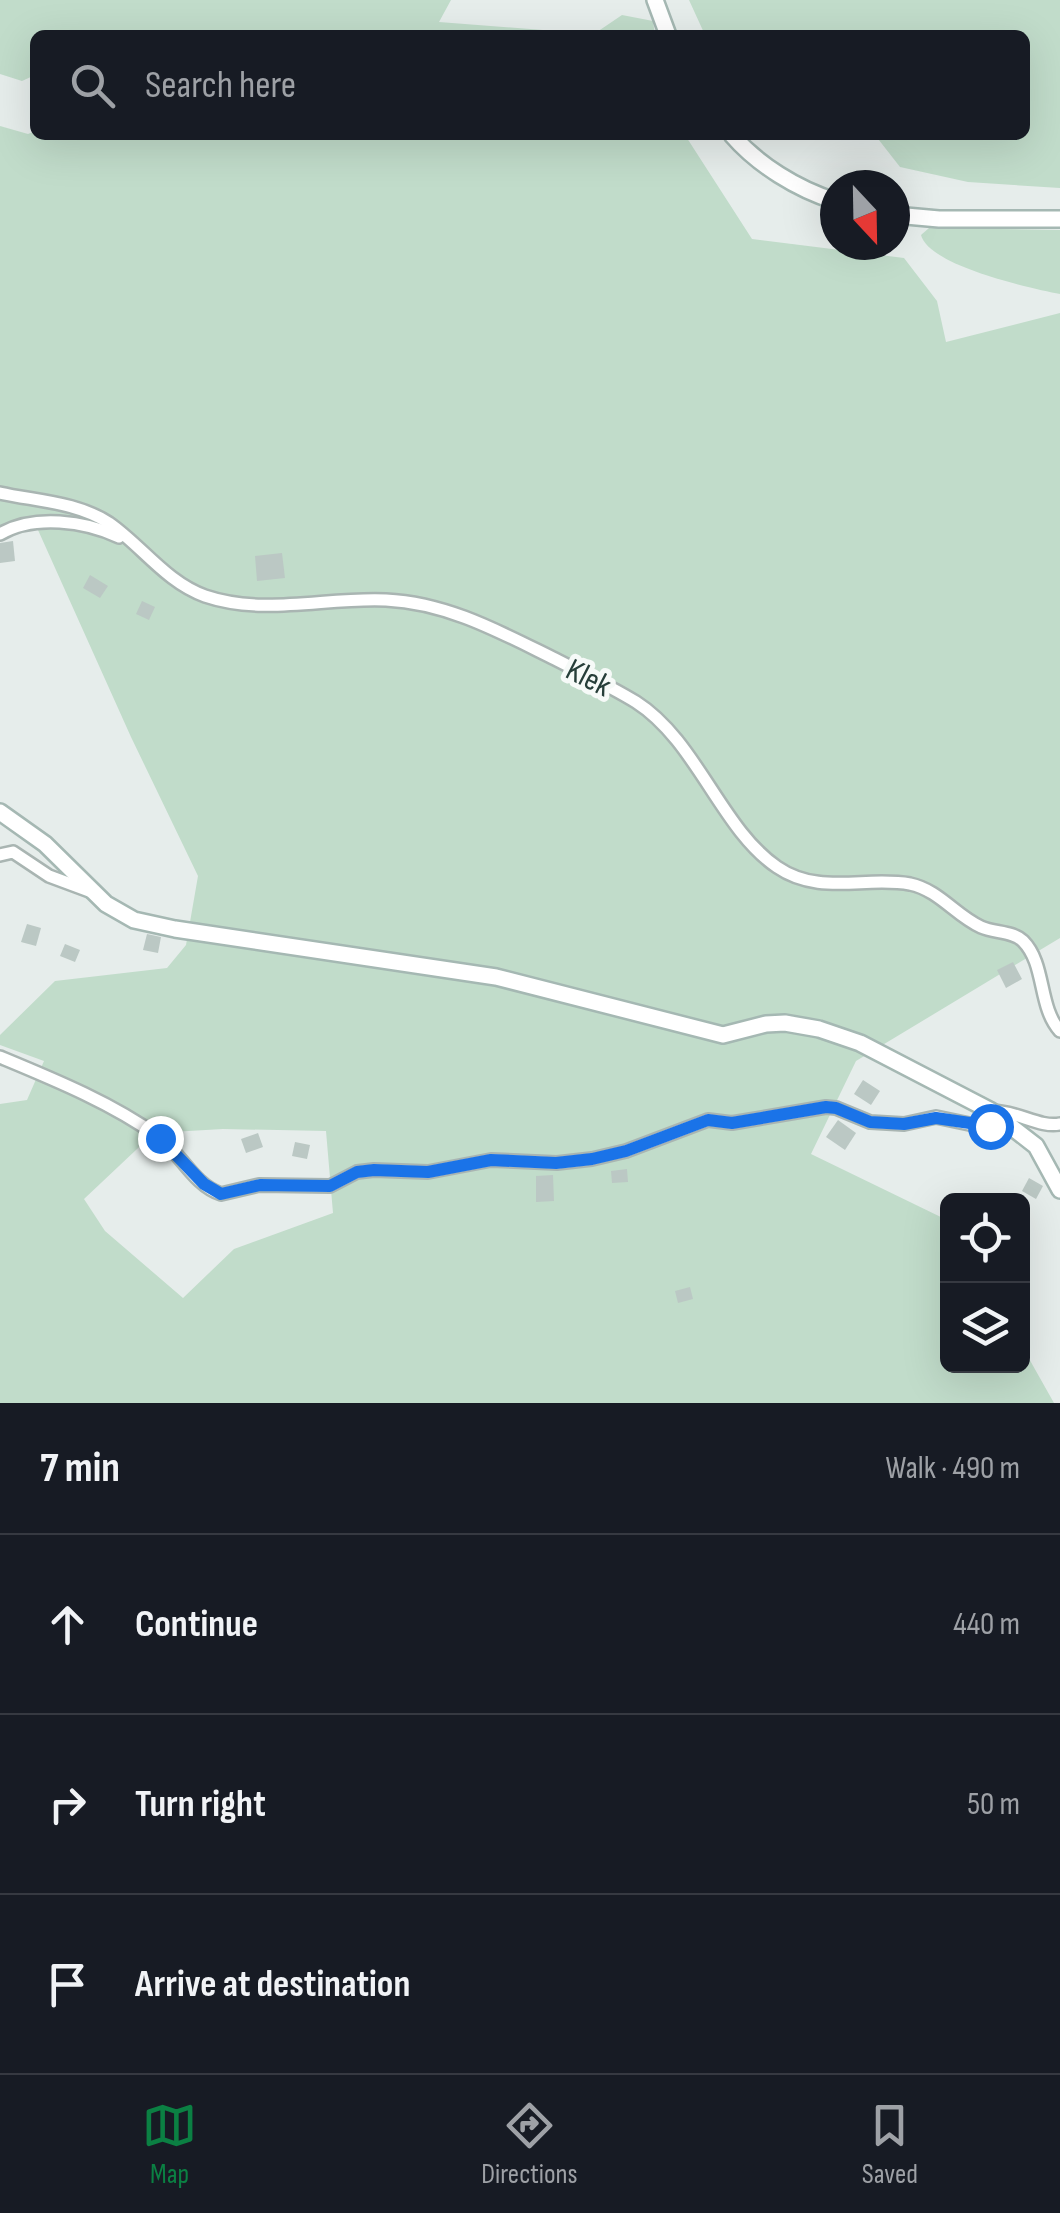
<!DOCTYPE html>
<html lang="en">
<head>
<meta charset="utf-8">
<style>
	body { margin:0; font-family:"Sofia Sans Condensed",sans-serif; background:#242831; color:#f1f3f6 }
	.controls { position:absolute; right:30px; bottom:30px; display:grid; overflow:hidden; border-radius:15px; box-shadow:0 10px 40px #0002 }
	.controls button { width:90px; height:90px; display:grid; place-items:center; padding:0; border:0; border-bottom:2px solid #363941; background:#171b24; color:#f1f3f6; font:50px sans-serif }
	.compass { position:absolute; left:820px; top:170px; width:90px; height:90px; border-radius:50%; background:#171b24; box-shadow:0 10px 40px #0002; rotate:158deg }
	.stop { position:absolute; width:30px; height:30px; margin:-22px; border:8px solid #1a73e8; border-radius:50%; background:#fff }
	.stop.end { background:#1a73e8; border-color:#fff; box-shadow:0 2px 10px #0008 }
	.list { margin:0; padding:0; list-style:none }
	h2 { display:flex; justify-content:space-between; align-items:center; height:130px; margin:0; padding:0 40px; font-size:42px }
	h2 small { font-size:32px; font-weight:400; color:#9ea1a6 }
	.list li { display:grid; grid-template-columns:65px 1fr auto; gap:30px; align-items:center; box-sizing:border-box; height:180px; padding:0 40px; border-top:2px solid #363941 }
	.list b { display:block; font-size:38px; white-space:nowrap }
	.list em { font-size:32px; font-style:normal; color:#9ea1a6 }
	.icon { flex:none; width:55px; height:55px; fill:none; stroke:currentColor; stroke-width:2; stroke-linecap:round; stroke-linejoin:round }
	.map { position:relative; flex:none; width:1060px; height:1403px; overflow:hidden }
	.search { position:absolute; background:#171b24; box-shadow:0 10px 40px #0002; left:30px; right:30px; top:30px; height:110px; display:flex; align-items:center; gap:25px; box-sizing:border-box; padding:0 35px; border-radius:15px; color:#9ea1a6; font-size:38px }
	.sheet { height:670px; background:#171b24 }
	nav { display:flex; justify-content:space-around; align-items:center; box-sizing:border-box; height:140px; border-top:2px solid #363941; background:#171b24; font-size:28px; color:#9ea1a6 }
	nav a { display:grid; justify-items:center; gap:5px }
	nav .on { color:#0b8043 }
	.map>svg:first-child { display:block }
	.green { fill:#c1dcca; fill-rule:evenodd }
	.building { fill:#bbc8c4 }
	.lines { fill:none; stroke-linecap:round; stroke-linejoin:round }
	.street-casing { stroke:#a9b5b2; stroke-width:16 }
	.secondary-casing { stroke:#a5b8b3; stroke-width:20 }
	.street { stroke:#fff; stroke-width:11 }
	.secondary { stroke:#fff; stroke-width:15 }
	.route { stroke:#1a73e8; stroke-width:12 }
	.labels { text-anchor:middle; stroke-width:10; stroke-linejoin:round; paint-order:stroke }
	.street-label { font-size:32px; fill:#263e39; stroke:#f6faf8 }
</style>
</head>
<body>
<div class="map">
<svg width="1060" height="1403" viewBox="0 0 1060 1403">
	<rect width="100%" height="100%" fill="#e6edeb"/>
	<g class="green">
		<polygon points="0,0 451,0 439,22 594,34 622,15 653,21 655,35 35,35 35,75 22,81 0,74"/>
		<polygon points="689,0 1060,0 1060,188 968,182 900,167 875,135 1025,135 1025,35 705,35"/>
		<path d="M0,126L28,134L35,131V135H685L752,239L904,258L937,301L946,342L1060,313V938L856,1061L811,1154L947,1220L948,1366H1022L1023,1348L1054,1403H0V1104L27,1100L44,1061L0,1045V1035L55,981L167,968L186,945L198,876L131,737L38,530L0,526ZM223,1129L326,1131L333,1213L234,1249L183,1298L105,1231L84,1199L154,1133Z"/>
		<path d="M929,228L1060,230V294C1030,288 929,266 921,235Z"/>
	</g>
	<g class="building">
		<polygon points="13,541 15,561 0,563 0,543"/>
		<polygon points="282,553 285,578 257,581 255,556"/>
		<polygon points="90,575 108,586 100,598 83,588"/>
		<polygon points="142,601 155,607 149,620 136,614"/>
		<polygon points="27,924 41,928 36,946 21,942"/>
		<polygon points="147,934 161,937 158,953 143,950"/>
		<polygon points="65,944 80,950 75,962 60,956"/>
		<polygon points="1013,962 1022,979 1006,988 997,970"/>
		<polygon points="863,1080 880,1091 871,1105 854,1094"/>
		<polygon points="838,1120 856,1133 845,1150 826,1137"/>
		<polygon points="258,1133 263,1147 246,1153 241,1139"/>
		<polygon points="295,1142 310,1145 307,1159 292,1156"/>
		<polygon points="627,1169 628,1182 612,1183 611,1171"/>
		<polygon points="553,1175 554,1201 536,1202 536,1176"/>
		<polygon points="1029,1178 1043,1186 1036,1199 1022,1191"/>
		<polygon points="690,1287 693,1299 678,1303 675,1291"/>
	</g>
	<g class="lines">
		<g class="street-casing">
			<g id="street">
				<path d="M0,493C36,501 77,502 109,523C142,546 166,582 205,596C264,616 326,597 386,600C448,603 500,632 555,659C582,673 610,686 636,702C697,741 721,829 777,867C819,896 865,876 910,884C939,890 956,916 981,927C994,933 1013,931 1023,941C1046,964 1038,1007 1060,1031"/>
				<path d="M0,534C34,514 85,521 119,537"/>
				<polyline points="0,855 13,852 49,876 92,892"/>
				<path d="M0,1057C53,1079 112,1103 159,1137C181,1154 194,1185 221,1194L259,1185L330,1186L357,1172L374,1170L428,1172L491,1160L557,1163L592,1159L626,1151L708,1120L732,1123L826,1107L836,1108L870,1122L904,1124L936,1117L979,1126L1013,1127"/>
				<path d="M991,1111C1018,1111 1039,1128 1060,1124"/>
			</g>
		</g>
		<g class="secondary-casing">
			<g id="secondary">
				<polyline points="655,0 668,35"/>
				<path d="M732,135C758,165 797,189 835,201"/>
				<polyline points="895,215 939,219 1060,219"/>
				<polyline points="0,812 45,844 106,904 134,920 175,929 496,977 723,1035 766,1024 785,1023 819,1029 860,1043 991,1111 1036,1146 1060,1190"/>
			</g>
		</g>
		<use href="#street" class="street"/>
		<use href="#secondary" class="secondary"/>
	</g>
	<g class="lines">
		<polyline class="route" points="160,1138 204,1184 221,1194 260,1185 330,1186 357,1172 374,1170 428,1172 491,1160 556,1163 592,1159 626,1151 708,1120 732,1123 826,1107 836,1108 870,1122 904,1124 936,1118 990,1126"/>
	</g>
	<g class="labels">
		<g class="street-label">
			<text transform="translate(589 677) rotate(27)" y="11">Klek</text>
		</g>
	</g>
</svg>
<div class="controls">
<button><svg class="icon" aria-label="locate" viewBox="0 0 24 24"><circle cx="12" cy="12" r="6"/><path d="M12 2v4M12 18v4M2 12h4M18 12h4"/></svg></button>
<button><svg class="icon" aria-label="layers" viewBox="0 0 24 24"><path d="M12 4l9 5-9 5-9-5zM3 14l9 5 9-5"/></svg></button>
</div>
<svg class="compass" viewBox="-18 -18 36 36"><path d="M0-13l5 13h-10z" fill="#e53935"/><path d="M0 13l5-13h-10z" fill="#9ea1a6"/></svg>
<div class="stop" style="left:990px;top:1126px"></div>
<div class="stop end" style="left:160px;top:1138px"></div>
<div class="search"><svg class="icon" aria-label="search" viewBox="0 0 24 24"><circle cx="10" cy="10" r="6"/><path d="M15 15l6 6"/></svg>Search here</div>
</div>
<section class="sheet">
<h2>7 min<small>Walk · 490 m</small></h2>
<ul class="list">
<li><svg class="icon" aria-label="ahead" viewBox="0 0 24 24"><path d="M12 20V5M6 11l6-6 6 6"/></svg><div><b>Continue</b></div><em>440 m</em></li>
<li><svg class="icon" aria-label="right" viewBox="0 0 24 24"><path d="M7 20v-9h11M14 6l5 5-5 5"/></svg><div><b>Turn right</b></div><em>50 m</em></li>
<li><svg class="icon" aria-label="arrive" viewBox="0 0 24 24"><path d="M6 21V4h12l-3 4 3 4H6"/></svg><div><b>Arrive at destination</b></div></li>
</ul>
</section>
<nav>
<a class="on"><svg class="icon" aria-label="map" viewBox="0 0 24 24"><path d="M3 6l6-2 6 2 6-2v14l-6 2-6-2-6 2zM9 4v14M15 6v14"/></svg>Map</a>
<a><svg class="icon" aria-label="directions" viewBox="0 0 24 24"><path d="M12 3l9 9-9 9-9-9zM9 14v-3h6M13 9l2 2-2 2"/></svg>Directions</a>
<a><svg class="icon" aria-label="saved" viewBox="0 0 24 24"><path d="M7 4h10v16l-5-4-5 4z"/></svg>Saved</a>
</nav>
</body>
</html>
